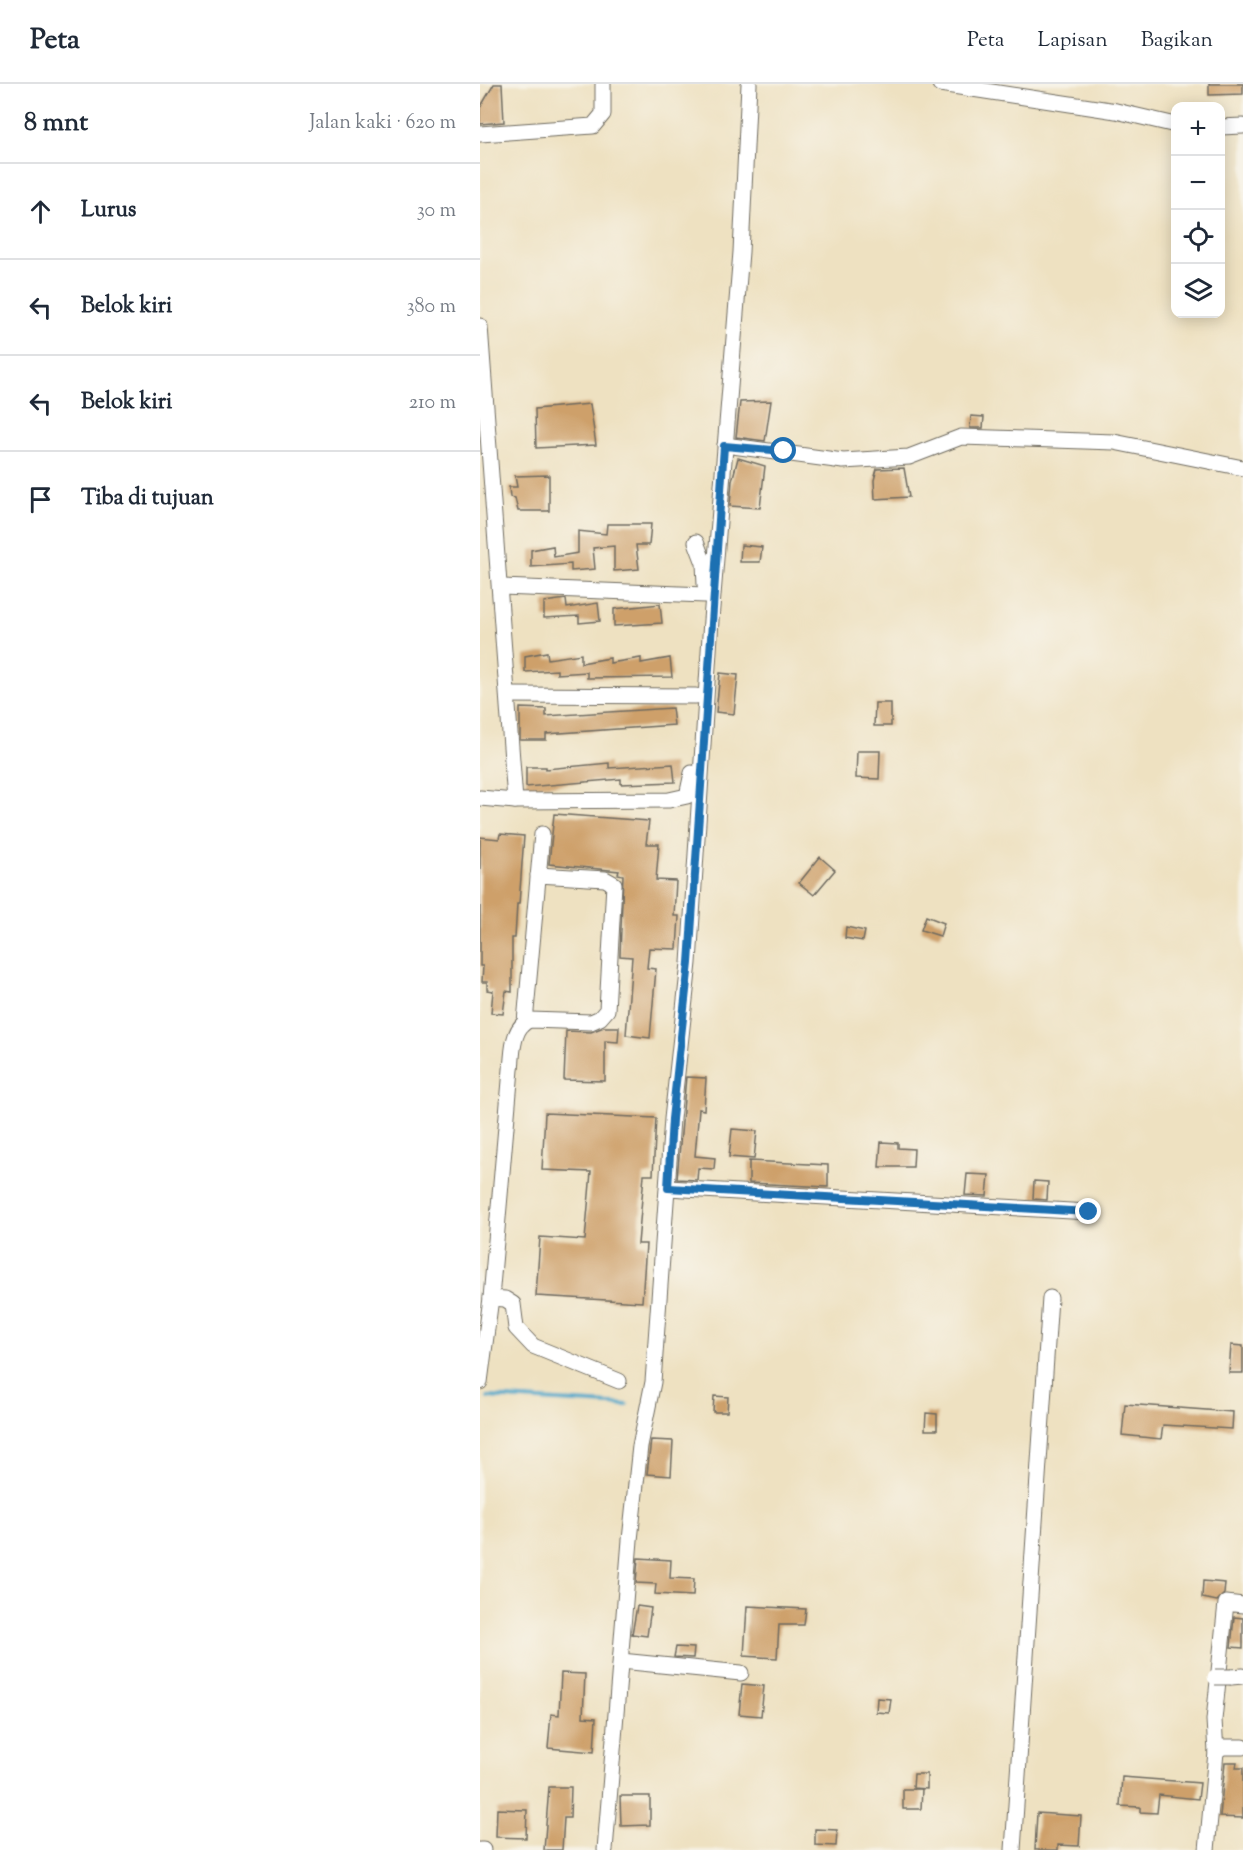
<!DOCTYPE html>
<html lang="id">
<head>
<meta charset="utf-8">
<style>
	body { margin:0; font-family:"Sorts Mill Goudy",serif; background:#f2f2f3; color:#1f2937 }
	.controls { position:absolute; right:18px; top:18px; display:grid; overflow:hidden; border-radius:12px; box-shadow:0 3px 15px #0003 }
	.controls button { width:54px; height:54px; display:grid; place-items:center; padding:0; border:0; border-bottom:2px solid #e0e1e3; background:#fff; color:#1f2937; font:30px sans-serif }
	.stop { position:absolute; width:18px; height:18px; margin:-14px; border:4px solid #1f6fb2; border-radius:50%; background:#fff }
	.stop.end { background:#1f6fb2; border-color:#fff; box-shadow:0 2px 6px #0008 }
	.list { margin:0; padding:0; list-style:none }
	h2 { display:flex; justify-content:space-between; align-items:center; height:78px; margin:0; padding:0 24px; font-size:26px }
	h2 small { font-size:20px; font-weight:400; color:#747a83 }
	.list li { display:grid; grid-template-columns:39px 1fr auto; gap:18px; align-items:center; box-sizing:border-box; height:96px; padding:0 24px; border-top:2px solid #e0e1e3 }
	.list b { display:block; font-size:22px; white-space:nowrap }
	.list em { font-size:20px; font-style:normal; color:#747a83 }
	.icon { flex:none; width:33px; height:33px; fill:none; stroke:currentColor; stroke-width:2; stroke-linecap:round; stroke-linejoin:round }
	.map { position:relative; flex:none; width:763px; height:1766px; overflow:hidden }
	header { display:flex; align-items:center; gap:36px; box-sizing:border-box; height:84px; padding:0 30px; background:#fff; border-bottom:2px solid #e0e1e3 }
	header strong { font-size:28px }
	nav { display:flex; gap:33px; margin-inline-start:auto; font-size:21px }
	main { display:flex }
	aside { flex:1; background:#fff }
	.map>svg:first-child { display:block }
	.lines { fill:none; stroke-linecap:round; stroke-linejoin:round }
	.stream { stroke:#4ba6c9; stroke-width:4 }
	.building { fill:#cea06b }
	.minor-casing { stroke:#6f6b60; stroke-width:17 }
	.minor { stroke:#fff; stroke-width:15 }
	.minor-bridge-casing { stroke:#6f6b60; stroke-width:17; stroke-linecap:butt }
	.minor-bridge { stroke:#fff; stroke-width:15 }
	.route { stroke:#1f6fb2; stroke-width:8 }
</style>
</head>
<body>
<header>
<strong>Peta</strong>
<nav><a>Peta</a><a>Lapisan</a><a>Bagikan</a></nav>
</header>
<main>
<aside>
<h2>8 mnt<small>Jalan kaki · 620 m</small></h2>
<ul class="list">
<li><svg class="icon" aria-label="ahead" viewBox="0 0 24 24"><path d="M12 20V5M6 11l6-6 6 6"/></svg><div><b>Lurus</b></div><em>30 m</em></li>
<li><svg class="icon" aria-label="left" viewBox="0 0 24 24"><path d="M17 20v-9H6M10 6l-5 5 5 5"/></svg><div><b>Belok kiri</b></div><em>380 m</em></li>
<li><svg class="icon" aria-label="left" viewBox="0 0 24 24"><path d="M17 20v-9H6M10 6l-5 5 5 5"/></svg><div><b>Belok kiri</b></div><em>210 m</em></li>
<li><svg class="icon" aria-label="arrive" viewBox="0 0 24 24"><path d="M6 21V4h12l-3 4 3 4H6"/></svg><div><b>Tiba di tujuan</b></div></li>
</ul>
</aside>
<div class="map">
<svg width="763" height="1766" viewBox="0 0 763 1766">
	<rect width="100%" height="100%" fill="#f7f3e8"/>
	<filter id="ink" filterUnits="userSpaceOnUse"><feTurbulence type="fractalNoise" baseFrequency=".0167" numOctaves="2"/><feDisplacementMap in="SourceGraphic" scale="12" xChannelSelector="R" yChannelSelector="G"/><feConvolveMatrix kernelMatrix="1 2 1 2 8 2 1 2 1" color-interpolation-filters="sRGB"/></filter>
	<filter id="wash" filterUnits="userSpaceOnUse"><feTurbulence type="fractalNoise" baseFrequency=".008" numOctaves="4" result="noise"/><feDisplacementMap in="SourceGraphic" scale="24" xChannelSelector="R" yChannelSelector="G"/><feGaussianBlur stdDeviation="1.35" result="paint"/><feColorMatrix in="noise" values="0 0 0 0 0 0 0 0 0 0 0 0 0 0 0 0 0 1.4 0 .05"/><feComposite in="paint" operator="in"/></filter>
	<g filter="url(#wash)">
		<rect width="100%" height="100%" fill="#eee1c1"/>
		<g class="lines">
			<polyline class="stream" points="8,1313 147,1321"/>
		</g>
		<g id="blocks">
			<g class="building">
				<polygon points="14,0 22,0 24,38 0,40 0,24"/>
				<polygon points="729,0 763,0 763,10 729,11"/>
				<polygon points="291,317 285,357 256,353 260,318"/>
				<polygon points="110,320 116,361 56,364 55,325"/>
				<polygon points="491,332 504,333 503,344 490,344"/>
				<polygon points="258,374 285,382 280,424 250,422 252,397"/>
				<polygon points="424,384 429,413 395,415 394,396 397,385"/>
				<polygon points="69,391 69,427 38,427 35,414 30,413 29,403 37,403 35,392"/>
				<polygon points="127,440 171,440 169,461 156,461 159,485 134,487 134,462 113,464 115,485 91,487 91,480 51,483 51,466 73,462 74,473 98,469 98,447 126,450"/>
				<polygon points="261,461 282,463 280,478 260,478"/>
				<polygon points="86,515 87,524 118,519 120,537 99,539 99,532 64,534 64,518"/>
				<polygon points="180,520 182,539 134,542 134,525"/>
				<polygon points="67,568 68,575 101,570 101,579 130,574 130,579 161,574 161,579 190,574 192,593 107,594 107,588 77,590 77,586 45,588 45,572"/>
				<polygon points="240,589 258,591 254,630 236,628"/>
				<polygon points="395,619 411,619 411,642 394,642"/>
				<polygon points="40,624 66,625 66,632 192,624 194,641 66,650 66,656 40,656"/>
				<polygon points="377,667 400,667 399,695 376,694"/>
				<polygon points="129,679 129,684 193,680 195,698 141,700 141,695 46,703 46,683 66,683 66,685"/>
				<polygon points="74,730 169,737 166,760 179,760 176,796 196,797 194,832 199,832 197,865 169,864 167,884 176,885 170,954 146,951 152,873 140,872 143,791 138,790 139,787 69,780"/>
				<polygon points="20,750 44,752 39,820 37,820 35,854 32,854 32,908 26,907 23,930 11,929 13,907 7,906 7,898 2,898 3,882 0,882 0,753 19,755"/>
				<polygon points="340,773 355,786 334,811 319,799"/>
				<polygon points="446,832 464,839 460,852 441,846"/>
				<polygon points="366,843 385,847 383,857 365,854"/>
				<polygon points="124,943 139,943 138,958 125,957 125,997 84,996 86,947 111,948"/>
				<polygon points="206,993 226,994 224,1026 219,1025 215,1072 235,1074 234,1085 218,1084 217,1096 197,1095"/>
				<polygon points="65,1029 176,1034 173,1091 164,1091 158,1160 166,1160 162,1218 56,1212 60,1153 105,1156 111,1088 62,1086"/>
				<polygon points="252,1045 277,1047 274,1075 249,1073"/>
				<polygon points="401,1058 418,1059 418,1064 434,1065 433,1083 399,1083"/>
				<polygon points="269,1077 348,1081 348,1103 269,1099"/>
				<polygon points="487,1090 509,1091 507,1112 485,1111"/>
				<polygon points="554,1097 568,1098 567,1116 553,1115"/>
				<polygon points="751,1261 763,1262 763,1289 749,1289"/>
				<polygon points="234,1312 248,1313 247,1328 233,1328"/>
				<polygon points="645,1320 753,1328 752,1345 683,1341 681,1355 642,1351"/>
				<polygon points="446,1329 457,1330 457,1346 445,1346"/>
				<polygon points="171,1356 193,1357 191,1392 167,1390"/>
				<polygon points="158,1474 191,1476 190,1494 214,1495 213,1512 175,1510 176,1500 156,1499"/>
				<polygon points="723,1497 745,1499 744,1510 737,1517 722,1514"/>
				<polygon points="157,1522 171,1524 167,1552 152,1550"/>
				<polygon points="267,1522 326,1525 324,1541 299,1541 297,1574 264,1572"/>
				<polygon points="754,1533 763,1534 763,1564 751,1563"/>
				<polygon points="196,1563 214,1564 213,1574 194,1573"/>
				<polygon points="81,1589 105,1590 103,1633 116,1634 114,1668 68,1664 71,1630 79,1631"/>
				<polygon points="262,1600 284,1602 281,1632 259,1630"/>
				<polygon points="397,1614 411,1615 409,1629 396,1628"/>
				<polygon points="745,1678 757,1678 756,1684 763,1684 763,1734 740,1733"/>
				<polygon points="434,1690 447,1690 447,1705 433,1704"/>
				<polygon points="642,1693 720,1699 718,1715 679,1711 677,1729 660,1728 660,1723 640,1722"/>
				<polygon points="69,1703 91,1703 90,1734 84,1734 82,1766 64,1766"/>
				<polygon points="423,1705 442,1705 441,1725 423,1725"/>
				<polygon points="140,1712 170,1712 170,1741 141,1742"/>
				<polygon points="17,1725 47,1726 46,1754 16,1753"/>
				<polygon points="557,1729 601,1732 599,1762 578,1761 578,1766 555,1766"/>
				<polygon points="335,1745 357,1746 356,1762 335,1761"/>
			</g>
		</g>
	</g>
	<g filter="url(#ink)">
		<use href="#blocks" fill-opacity="0" stroke="#6f6b60" stroke-width="1.5"/>
		<g class="lines">
			<g class="minor-casing">
				<g id="minor">
					<polyline points="460,0 636,27 696,41"/>
					<polyline points="740,43 763,42"/>
					<polyline points="0,50 113,42 123,30 123,0"/>
					<polyline points="0,242 35,717"/>
					<polyline points="245,361 363,377 429,373 481,353 634,358 763,384"/>
					<polyline points="216,458 224,479 225,501"/>
					<polyline points="21,503 225,511"/>
					<polyline points="28,611 216,612"/>
					<polyline points="0,714 35,717 189,716 207,712 212,689"/>
					<path d="M58,791L125,795L134,800L127,926L120,934L111,938L50,936C35,941 33,961 32,974L11,1214L25,1215L33,1220L36,1244L53,1262L139,1297"/>
					<polyline points="45,938 62,750"/>
					<polyline points="188,1104 609,1128"/>
					<polyline points="0,1298 11,1214"/>
					<polyline points="141,1577 261,1589"/>
					<polyline points="751,1593 763,1592"/>
					<polyline points="736,1668 734,1636 746,1519 763,1521"/>
					<polyline points="0,1766 3,1766"/>
					<polyline points="125,1766 150,1456 160,1362 173,1298 192,1035 209,879 231,536 261,168 269,0"/>
					<polyline points="533,1766 570,1214"/>
					<polyline points="727,1766 736,1668 742,1663 763,1663"/>
				</g>
			</g>
			<use href="#minor" class="minor"/>
			<g class="minor-bridge-casing">
				<polyline id="minor-bridge" points="735,1593 751,1593"/>
			</g>
			<use href="#minor-bridge" class="minor-bridge"/>
		</g>
	</g>
	<g class="lines" filter="url(#ink)">
		<polyline class="route" points="304,367 244,362 209,879 192,1035 188,1104 609,1128"/>
	</g>
</svg>
<div class="controls">
<button>+</button>
<button>−</button>
<button><svg class="icon" aria-label="locate" viewBox="0 0 24 24"><circle cx="12" cy="12" r="6"/><path d="M12 2v4M12 18v4M2 12h4M18 12h4"/></svg></button>
<button><svg class="icon" aria-label="layers" viewBox="0 0 24 24"><path d="M12 4l9 5-9 5-9-5zM3 14l9 5 9-5"/></svg></button>
</div>
<div class="stop" style="left:304px;top:367px"></div>
<div class="stop end" style="left:609px;top:1128px"></div>
</div>
</main>
</body>
</html>
